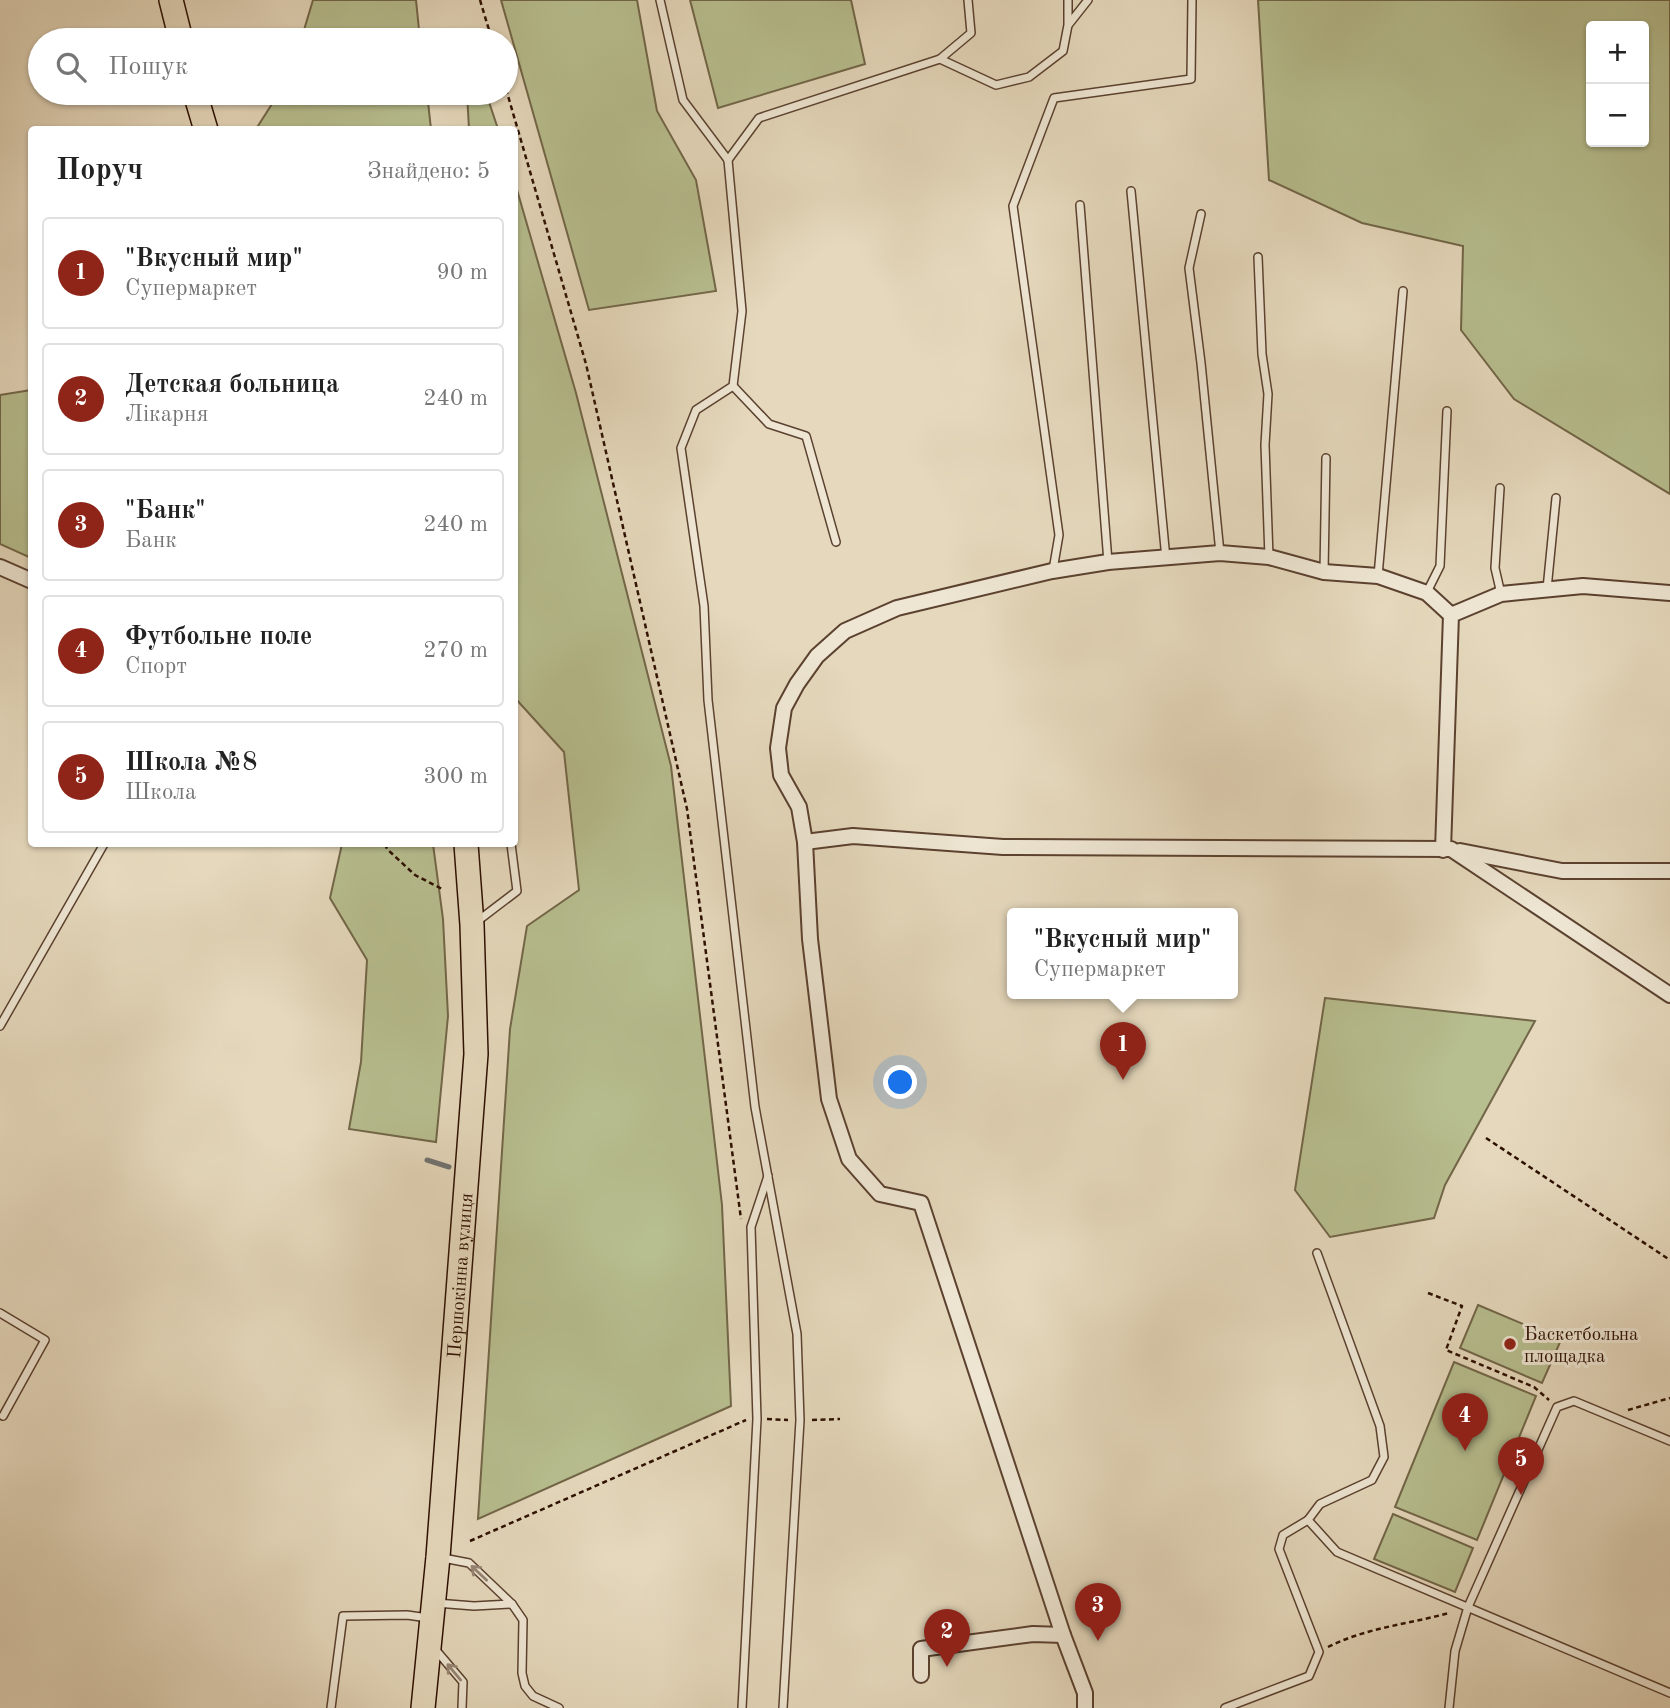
<!DOCTYPE html>
<html lang="uk">
<head>
<meta charset="utf-8">
<style>
	body { margin:0; font-family:"Old Standard TT",serif; background:#f6f6f6; color:#222 }
	.controls { position:absolute; right:21px; top:21px; display:grid; overflow:hidden; border-radius:7px; box-shadow:0 2px 5px #0004 }
	.controls button { width:63px; height:63px; display:grid; place-items:center; padding:0; border:0; border-bottom:2px solid #e0e0e0; background:#fff; color:#222; font:35px sans-serif }
	.you { position:absolute; left:901px; top:1083px; width:24px; height:24px; margin:-18px; border:5px solid #fff; border-radius:50%; background:#1a73e8; box-shadow:0 0 0 10px #1a73e833 }
	.badge { display:grid; place-items:center; width:46px; height:46px; border-radius:50%; background:#8f2418; color:#fff; font-size:23px; font-weight:700 }
	.pin { position:absolute; translate:-50% -58px; filter:drop-shadow(0 2px 4px #0008) }
	.pin::after { content:''; position:absolute; top:37px; width:24px; height:21px; background:inherit; clip-path:polygon(0 0,100% 0,50% 100%) }
	.popup { position:absolute; left:1007px; top:908px; width:231px; height:91px; box-sizing:border-box; display:grid; place-content:center; border-radius:7px; background:#fff; filter:drop-shadow(0 2px 5px #0005); font-size:23px; white-space:nowrap; color:#767676 }
	.popup b { font-size:26px; color:#222 }
	.popup::after { content:''; position:absolute; left:50%; top:100%; margin-left:-14px; border:14px solid transparent; border-top-color:#fff }
	.list { margin:0; padding:0; list-style:none }
	h2 { display:flex; justify-content:space-between; align-items:center; height:91px; margin:0; padding:0 28px; font-size:30px }
	h2 small { font-size:23px; font-weight:400; color:#767676 }
	.list li { display:grid; grid-template-columns:46px 1fr auto; gap:21px; align-items:center; box-sizing:border-box; height:112px; margin:0 14px 14px; padding:0 14px; border:2px solid #e0e0e0; border-radius:7px }
	.list b { display:block; font-size:26px; white-space:nowrap }
	.list p { margin:0; font-size:23px; white-space:nowrap; color:#767676 }
	.list em { font-size:23px; font-style:normal; color:#767676 }
	.icon { flex:none; width:38px; height:38px; fill:none; stroke:currentColor; stroke-width:2; stroke-linecap:round; stroke-linejoin:round }
	.map { position:relative; flex:none; width:1670px; height:1708px; overflow:hidden }
	.search { position:absolute; background:#fff; box-shadow:0 2px 5px #0004; left:28px; top:28px; width:490px; height:77px; display:flex; align-items:center; gap:18px; box-sizing:border-box; padding:0 24px; border-radius:38px; color:#767676; font-size:26px }
	.panel { position:absolute; background:#fff; box-shadow:0 2px 5px #0004; left:28px; top:126px; width:490px; height:721px; border-radius:7px }
	.map>svg:first-child { display:block }
	.green { fill:#b7be8f; stroke:#726648; stroke-width:2; fill-rule:evenodd }
	.lines { fill:none; stroke-linecap:round; stroke-linejoin:round }
	.stream { stroke:#707371; stroke-width:5 }
	.service-casing { stroke:#5b412f; stroke-width:10 }
	.minor-casing { stroke:#5b412f; stroke-width:18 }
	.trunk-casing { stroke:#2d0f00; stroke-width:26 }
	.path { stroke:#2d0f00; stroke-width:2.5; stroke-dasharray:5 3.5; stroke-linecap:butt }
	.service { stroke:#eee6d3; stroke-width:7 }
	.minor { stroke:#eee6d3; stroke-width:14 }
	.trunk { stroke:#e5d8bc; stroke-width:23 }
	.oneway { stroke:#978574 }
	.poi-dot { fill:#8f2418; stroke:#eee6d3; stroke-width:2.5 }
	.labels { text-anchor:middle; stroke-width:6; stroke-linejoin:round; paint-order:stroke }
	.street-label { font-size:19px; fill:#2d0f00; stroke:#eee6d3 }
	.poi-label { font-size:19px; fill:#2d0f00; stroke:#eee6d3; text-anchor:start }
</style>
</head>
<body>
<div class="map">
<svg width="1670" height="1708" viewBox="0 0 1670 1708">
	<rect width="100%" height="100%" fill="#e5d8bc"/>
	<filter id="stains"><feTurbulence type="fractalNoise" baseFrequency=".00286" numOctaves="4"/><feColorMatrix values="0 0 0 0 .2 0 0 0 0 .09 0 0 0 0 .02 0 0 0 .5 -.17"/></filter>
	<radialGradient id="worn" r=".72"><stop offset=".6" stop-color="#630" stop-opacity="0"/><stop offset="1" stop-color="#630" stop-opacity=".3"/></radialGradient>
	<g class="green">
		<polygon points="313,0 416,0 420,40 301,40"/>
		<polygon points="501,0 637,0 657,111 696,180 716,291 589,310"/>
		<polygon points="690,0 851,0 865,64 718,108"/>
		<path d="M1258,0H1670V494L1514,399L1461,330L1463,246L1362,223L1269,180ZM1591,26H1644V142H1591Z"/>
		<polygon points="279,93 427,93 431,129 256,129"/>
		<polygon points="467,93 486,93 498,129 469,129"/>
		<polygon points="515,183 576,393 671,766 722,1205 731,1406 478,1519 510,1029 527,926 579,890 564,752 515,698"/>
		<polygon points="31,390 32,390 31,558 0,544 0,395"/>
		<polygon points="342,844 433,844 443,919 448,1016 436,1142 349,1129 361,1062 367,960 330,898"/>
		<polygon points="1325,998 1535,1021 1445,1185 1434,1218 1330,1237 1295,1190"/>
		<polygon points="1478,1305 1561,1340 1542,1383 1460,1348"/>
		<polygon points="1454,1362 1536,1396 1477,1540 1395,1507"/>
		<polygon points="1393,1514 1473,1548 1455,1592 1374,1559"/>
	</g>
	<g class="lines">
		<polyline class="stream" points="427,1160 449,1167"/>
		<g class="service-casing">
			<g id="service">
				<polyline points="660,0 683,100 728,160 742,311 733,386 696,410 681,448 704,606 708,700 755,1107 797,1334 800,1420 783,1708"/>
				<polyline points="1069,24 1088,0"/>
				<polyline points="940,59 971,33 968,0"/>
				<polyline points="728,160 759,118 940,59 996,85 1029,77 1063,51 1068,25 1068,0"/>
				<polyline points="1131,191 1166,559"/>
				<polyline points="1080,205 1108,562"/>
				<polyline points="1201,214 1189,268 1201,363 1220,553"/>
				<polyline points="1258,257 1262,354 1268,394 1265,445 1269,557"/>
				<polyline points="733,386 769,424 806,436 836,542"/>
				<polyline points="1500,488 1495,568 1501,594"/>
				<polyline points="1053,570 1059,535 1013,206 1054,98 1191,79 1192,0"/>
				<polyline points="1324,572 1326,458"/>
				<polyline points="1378,576 1403,291"/>
				<polyline points="1547,589 1556,498"/>
				<polyline points="1427,592 1440,566 1447,411"/>
				<polyline points="475,923 517,891 511,844"/>
				<polyline points="0,1026 104,844"/>
				<polyline points="1317,1253 1380,1426 1384,1457 1372,1480 1320,1504 1308,1520 1337,1552 1670,1693"/>
				<polyline points="0,1313 45,1340 3,1416"/>
				<polyline points="443,1558 469,1563 512,1604 523,1620 522,1673 525,1686 533,1696 559,1708"/>
				<polyline points="436,1603 474,1606 512,1604"/>
				<polyline points="435,1649 463,1682 462,1708"/>
				<polyline points="331,1708 343,1616 407,1615 428,1618"/>
				<polyline points="742,1708 757,1419 751,1227 768,1176"/>
				<polyline points="1225,1708 1309,1676 1319,1652 1279,1549 1283,1535 1308,1520"/>
				<polyline points="1449,1708 1455,1651 1468,1607 1557,1407 1574,1401 1670,1441"/>
			</g>
		</g>
		<g class="minor-casing">
			<g id="minor">
				<polyline points="0,567 32,581"/>
				<polyline points="805,842 853,836 1003,847 1451,849 1670,995"/>
				<polyline points="1443,850 1451,615 1501,594 1583,586 1670,593"/>
				<polyline points="1460,851 1562,871 1669,871"/>
				<polyline points="921,1675 921,1649 1033,1634 1063,1635"/>
				<polyline points="1085,1708 1085,1693 1063,1635 921,1203 880,1194 849,1159 829,1099 810,939 805,842 799,807 781,775 778,748 784,708 797,684 817,656 845,631 897,608 1052,571 1108,562 1220,553 1269,557 1324,572 1378,576 1427,593 1451,615"/>
			</g>
		</g>
		<g class="trunk-casing">
			<g id="trunk">
				<polyline points="171,0 181,40"/>
				<polyline points="195,93 206,130"/>
				<path id="s1" d="M423,1708L438,1557L476,1054L472,925L466,844"/>
			</g>
		</g>
		<g class="path">
			<polyline points="480,0 492,40"/>
			<polyline points="506,89 586,364 687,809 741,1219"/>
			<polyline points="385,844 387,849 415,875 444,890"/>
			<polyline points="1486,1138 1670,1260"/>
			<polyline points="1428,1293 1462,1306 1446,1350 1534,1387 1549,1400"/>
			<polyline points="1628,1410 1670,1398"/>
			<polyline points="767,1419 788,1420"/>
			<polyline points="812,1420 840,1419"/>
			<polyline points="470,1541 746,1420"/>
			<path d="M1328,1647C1365,1628 1409,1624 1449,1613"/>
		</g>
		<use href="#service" class="service"/>
		<use href="#minor" class="minor"/>
		<use href="#trunk" class="trunk"/>
	</g>
	<defs><path id="oneway-shaft" d="M-6 0H5M1.5-3L5.5 0L1.5 3" fill="none" stroke-width="1.6" stroke-linecap="round" stroke-linejoin="round" transform="scale(1.75)"/></defs>
	<g class="oneway">
		<use href="#oneway-shaft" transform="translate(479 1573) rotate(-137)"/>
		<use href="#oneway-shaft" transform="translate(454 1672) rotate(-130)"/>
	</g>
	<circle class="poi-dot" cx="1510" cy="1344" r="7"/>
	<g class="labels">
		<g class="street-label">
			<text dy="7" stroke="none"><textPath href="#s1" startOffset="434">Першокінна вулиця</textPath></text>
		</g>
		<g class="poi-label">
			<text x="1524" y="1340">Баскетбольна<tspan x="1524" dy="22">площадка</tspan></text>
		</g>
	</g>
	<rect width="100%" height="100%" filter="url(#stains)"/>
	<rect width="100%" height="100%" fill="url(#worn)"/>
</svg>
<div class="controls">
<button>+</button>
<button>−</button>
</div>
<div class="you"></div>
<div class="pin badge" style="left:1123px;top:1080px">1</div>
<div class="popup"><b>&quot;Вкусный мир&quot;</b>Супермаркет</div>
<div class="pin badge" style="left:947px;top:1667px">2</div>
<div class="pin badge" style="left:1098px;top:1641px">3</div>
<div class="pin badge" style="left:1465px;top:1451px">4</div>
<div class="pin badge" style="left:1521px;top:1495px">5</div>
<div class="search"><svg class="icon" aria-label="search" viewBox="0 0 24 24"><circle cx="10" cy="10" r="6"/><path d="M15 15l6 6"/></svg>Пошук</div>
<section class="panel">
<h2>Поруч<small>Знайдено: 5</small></h2>
<ul class="list">
<li><span class="badge">1</span><div><b>&quot;Вкусный мир&quot;</b><p>Супермаркет</p></div><em>90 m</em></li>
<li><span class="badge">2</span><div><b>Детская больница</b><p>Лікарня</p></div><em>240 m</em></li>
<li><span class="badge">3</span><div><b>&quot;Банк&quot;</b><p>Банк</p></div><em>240 m</em></li>
<li><span class="badge">4</span><div><b>Футбольне поле</b><p>Спорт</p></div><em>270 m</em></li>
<li><span class="badge">5</span><div><b>Школа №8</b><p>Школа</p></div><em>300 m</em></li>
</ul>
</section>
</div>
</body>
</html>
